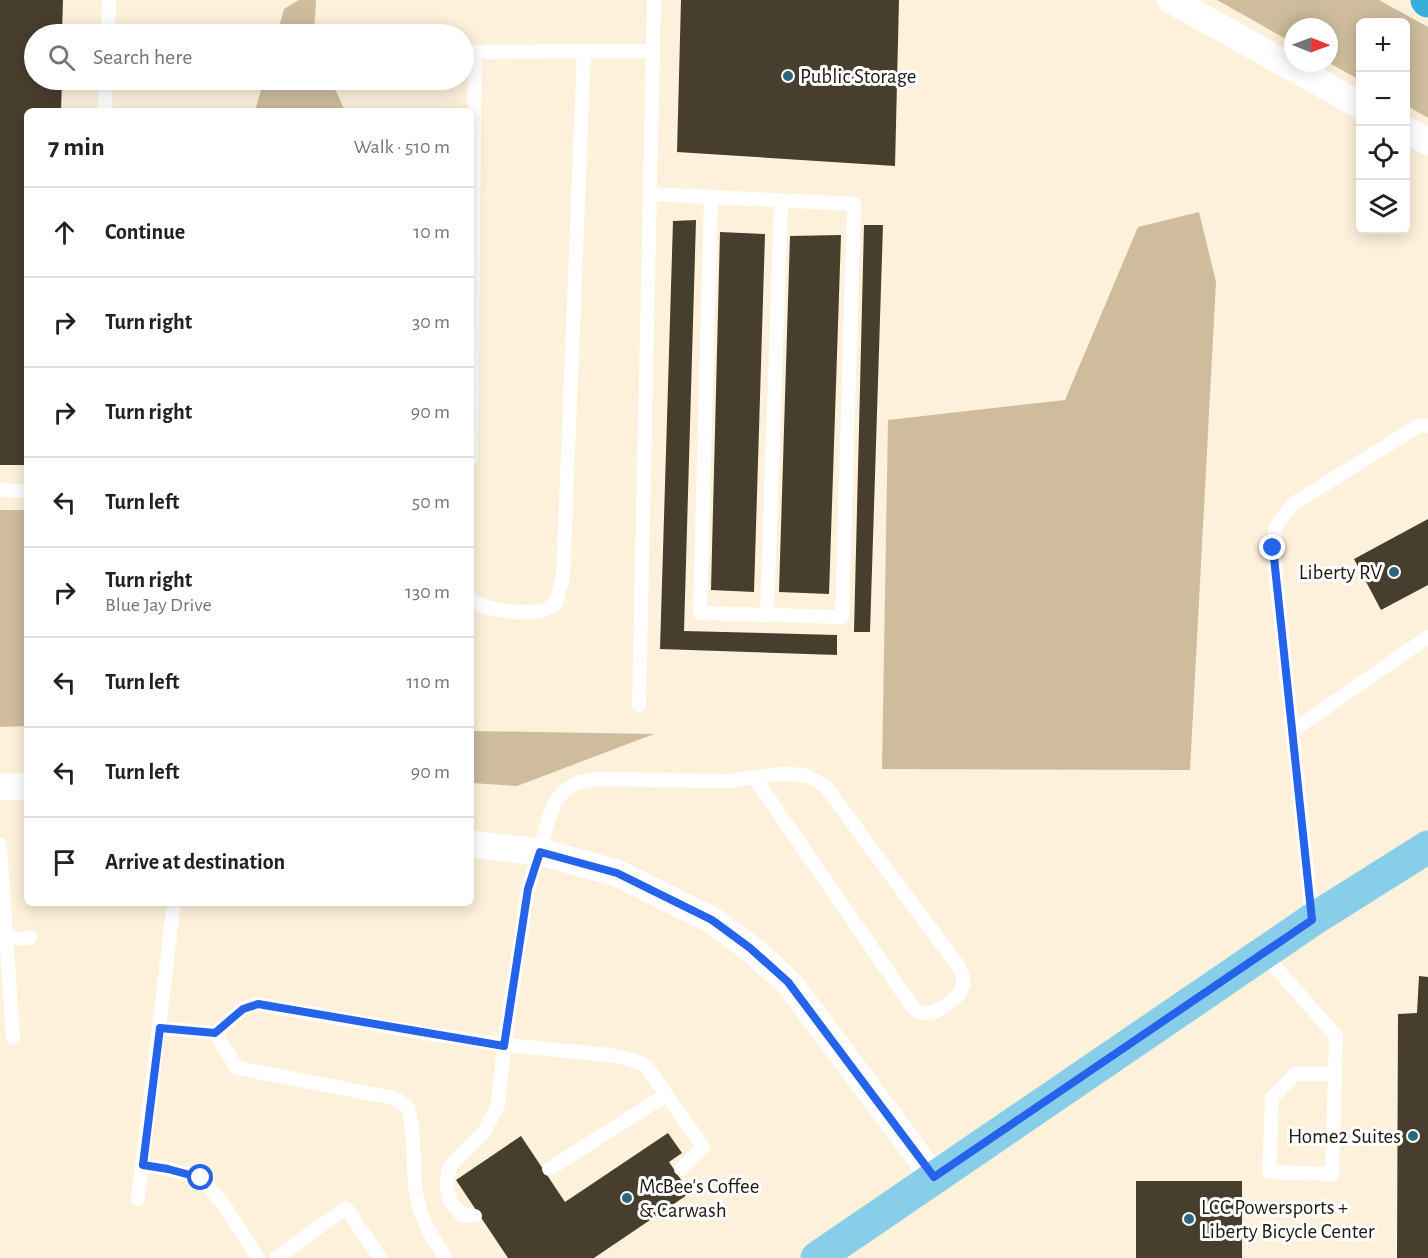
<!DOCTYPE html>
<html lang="en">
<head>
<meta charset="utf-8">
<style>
	body { margin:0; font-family:"Alegreya Sans",sans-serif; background:#f6f6f6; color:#202124 }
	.controls { position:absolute; right:18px; top:18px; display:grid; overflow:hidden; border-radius:9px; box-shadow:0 3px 15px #0003 }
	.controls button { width:54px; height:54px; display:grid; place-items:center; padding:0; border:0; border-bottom:2px solid #e0e0e0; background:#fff; color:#202124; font:30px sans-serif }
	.compass { position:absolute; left:1284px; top:18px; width:54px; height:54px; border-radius:50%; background:#fff; box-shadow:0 3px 15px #0003; rotate:91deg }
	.stop { position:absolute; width:18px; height:18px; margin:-14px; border:4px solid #2563eb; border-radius:50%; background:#fff }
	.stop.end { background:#2563eb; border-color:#fff; box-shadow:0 2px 6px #0008 }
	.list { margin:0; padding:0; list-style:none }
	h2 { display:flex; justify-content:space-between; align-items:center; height:78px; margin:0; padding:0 24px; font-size:26px }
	h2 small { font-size:20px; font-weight:400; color:#757577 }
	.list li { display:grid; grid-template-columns:39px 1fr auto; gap:18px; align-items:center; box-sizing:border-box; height:90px; padding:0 24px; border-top:2px solid #e0e0e0 }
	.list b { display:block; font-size:22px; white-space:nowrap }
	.list p { margin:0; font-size:20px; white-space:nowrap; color:#757577 }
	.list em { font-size:20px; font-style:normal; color:#757577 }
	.icon { flex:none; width:33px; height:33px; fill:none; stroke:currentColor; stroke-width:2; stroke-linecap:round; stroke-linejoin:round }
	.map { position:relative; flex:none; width:1428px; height:1258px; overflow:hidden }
	.search { position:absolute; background:#fff; box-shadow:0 3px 15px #0003; left:24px; top:24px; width:450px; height:66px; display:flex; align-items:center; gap:15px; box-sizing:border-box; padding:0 21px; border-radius:33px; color:#757577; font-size:22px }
	.panel { position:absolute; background:#fff; box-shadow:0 3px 15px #0003; left:24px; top:108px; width:450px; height:798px; border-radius:9px }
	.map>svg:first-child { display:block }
	.green { fill:#cebc9d }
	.building { fill:#483e2e }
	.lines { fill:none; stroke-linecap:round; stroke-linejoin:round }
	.service { stroke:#fff; stroke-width:14 }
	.minor { stroke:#fff; stroke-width:27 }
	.primary { stroke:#88cee9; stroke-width:33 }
	.motorway { stroke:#39adda; stroke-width:33 }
	.route { stroke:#2563eb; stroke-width:8 }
	.poi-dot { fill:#2c667f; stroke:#fff; stroke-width:2 }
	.labels { text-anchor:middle; stroke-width:6; stroke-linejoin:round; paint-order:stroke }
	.poi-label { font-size:21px; fill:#1e1a12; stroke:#fff; text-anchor:start }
</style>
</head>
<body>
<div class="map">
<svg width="1428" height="1258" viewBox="0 0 1428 1258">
	<rect width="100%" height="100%" fill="#fdf1dc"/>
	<g class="green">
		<polygon points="299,0 316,0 314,34 277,34 284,9"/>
		<polygon points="1217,0 1379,0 1428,27 1428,118 1406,105 1406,22 1360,22 1360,80 1329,63 1329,27 1293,27 1293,43"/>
		<polygon points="264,80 331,80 345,111 255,111"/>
		<polygon points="1199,212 1216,282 1190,770 882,769 888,420 1065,400 1138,227"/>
		<polygon points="0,510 27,510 27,726 0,727"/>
		<polygon points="471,731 654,734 517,786 471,783"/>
	</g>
	<g class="building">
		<polygon points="0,0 63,0 62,34 34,34 34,80 62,80 61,111 27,111 27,465 0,465"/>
		<polygon points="681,0 899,0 895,166 677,152"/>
		<polygon points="696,220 684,631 837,635 837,655 660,649 673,221"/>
		<polygon points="864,225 883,225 870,632 854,632"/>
		<polygon points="720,232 765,234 754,592 711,590"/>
		<polygon points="841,235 829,594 779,592 790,236"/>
		<polygon points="1428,519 1428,585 1381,610 1354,559"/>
		<polygon points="1419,976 1428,977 1428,1258 1397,1258 1398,1014 1417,1013"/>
		<polygon points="668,1133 682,1153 669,1162 690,1193 594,1258 508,1258 456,1180 521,1136 565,1202"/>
		<rect x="1136" y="1181" width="106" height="77"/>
	</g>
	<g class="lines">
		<g class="service">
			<polyline points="108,34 109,0"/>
			<polyline points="105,111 106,80"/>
			<polyline points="650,194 854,204 842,617 700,613 711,197"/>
			<polyline points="471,459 475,52 653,51"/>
			<polyline points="0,490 27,491"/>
			<path d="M471,599C484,611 526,615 543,610C548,609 552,605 556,603L563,577L584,51"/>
			<polyline points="767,615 781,200"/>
			<polyline points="639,705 654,0"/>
			<polyline points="1292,731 1428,637"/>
			<polyline points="0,845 13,1038"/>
			<polyline points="1312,918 1273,548 1276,526 1293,504 1418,426 1428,426"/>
			<polyline points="6,939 30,938"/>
			<polyline points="1264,954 1336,1036 1332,1174 1269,1172 1272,1098 1295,1074 1335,1074"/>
			<path d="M160,1028L215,1033L243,1009L258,1004C360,1022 463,1042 567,1051C588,1053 630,1054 647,1067L703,1147L681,1169"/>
			<path d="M215,1033L237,1068L394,1098L408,1107C418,1142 409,1180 421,1213C427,1230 436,1244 446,1258"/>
			<polyline points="143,1165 168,1169 201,1178 224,1205 258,1258"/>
			<polyline points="549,1169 666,1095"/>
			<polyline points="138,1199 174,903"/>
			<path d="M475,1216L462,1215L451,1203L446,1184L450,1166L484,1132L498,1105L504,1046L528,889L549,818L554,804L563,792L576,783L594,779L729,781L784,773L807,776L825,786L959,967C962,974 964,978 963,986C959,999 934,1018 919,1012C916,1011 914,1008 912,1006L754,777"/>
			<polyline points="276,1258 346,1208 380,1258"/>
		</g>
		<g class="minor">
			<polyline points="1171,0 1360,105"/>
			<polyline points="1406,130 1428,142"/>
			<polyline points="0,787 27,786"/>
			<polyline points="471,844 540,852 617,873 712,920 750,948 788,982 934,1177"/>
		</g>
		<polyline class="primary" points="817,1258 1312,920 1428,847"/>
		<polyline class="motorway" points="1427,0 1428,1"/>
	</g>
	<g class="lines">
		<polyline class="route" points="201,1178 168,1169 143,1165 160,1028 215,1033 243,1009 258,1004 504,1046 528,889 540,852 617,873 712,920 750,948 788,982 934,1177 1312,920 1273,548"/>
	</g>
	<g class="poi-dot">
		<circle cx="788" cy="76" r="6"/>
		<circle cx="1394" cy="572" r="6"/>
		<circle cx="1413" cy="1136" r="6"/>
		<circle cx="627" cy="1198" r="6"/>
		<circle cx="1189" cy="1219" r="6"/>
	</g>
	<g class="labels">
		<g class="poi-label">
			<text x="800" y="83">Public Storage</text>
			<text x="1382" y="579" text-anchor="end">Liberty RV</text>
			<text x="1401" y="1143" text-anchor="end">Home2 Suites</text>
			<text x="639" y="1193">McBee's Coffee<tspan x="639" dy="24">&amp; Carwash</tspan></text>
			<text x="1201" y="1214">LCC Powersports +<tspan x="1201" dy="24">Liberty Bicycle Center</tspan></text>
		</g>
	</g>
</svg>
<div class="controls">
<button>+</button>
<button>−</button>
<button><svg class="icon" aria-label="locate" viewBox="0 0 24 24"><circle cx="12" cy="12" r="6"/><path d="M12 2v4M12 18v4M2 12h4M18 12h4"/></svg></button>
<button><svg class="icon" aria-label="layers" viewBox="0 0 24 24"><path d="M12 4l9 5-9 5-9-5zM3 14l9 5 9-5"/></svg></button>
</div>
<svg class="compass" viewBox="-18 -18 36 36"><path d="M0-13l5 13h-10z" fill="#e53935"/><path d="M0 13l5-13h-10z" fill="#757577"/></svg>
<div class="stop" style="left:201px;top:1178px"></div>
<div class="stop end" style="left:1273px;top:548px"></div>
<div class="search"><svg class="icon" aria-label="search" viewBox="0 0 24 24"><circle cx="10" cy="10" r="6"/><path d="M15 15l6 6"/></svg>Search here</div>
<section class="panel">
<h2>7 min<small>Walk · 510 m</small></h2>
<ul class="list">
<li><svg class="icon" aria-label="ahead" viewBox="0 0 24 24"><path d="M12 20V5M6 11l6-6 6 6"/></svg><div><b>Continue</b></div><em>10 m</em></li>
<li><svg class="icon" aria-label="right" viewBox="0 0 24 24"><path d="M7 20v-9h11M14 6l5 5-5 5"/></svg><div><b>Turn right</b></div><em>30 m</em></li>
<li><svg class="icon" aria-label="right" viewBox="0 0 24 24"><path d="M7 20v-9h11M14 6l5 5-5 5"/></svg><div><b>Turn right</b></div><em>90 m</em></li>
<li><svg class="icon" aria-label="left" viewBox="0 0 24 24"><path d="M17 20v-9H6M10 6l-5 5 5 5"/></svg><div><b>Turn left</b></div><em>50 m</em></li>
<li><svg class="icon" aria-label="right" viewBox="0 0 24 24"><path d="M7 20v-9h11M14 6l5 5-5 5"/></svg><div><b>Turn right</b><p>Blue Jay Drive</p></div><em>130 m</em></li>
<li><svg class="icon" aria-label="left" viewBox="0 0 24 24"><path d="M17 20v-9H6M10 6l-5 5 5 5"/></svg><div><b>Turn left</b></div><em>110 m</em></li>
<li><svg class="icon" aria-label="left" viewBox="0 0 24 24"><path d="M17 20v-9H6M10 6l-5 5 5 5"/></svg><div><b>Turn left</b></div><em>90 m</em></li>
<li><svg class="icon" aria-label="arrive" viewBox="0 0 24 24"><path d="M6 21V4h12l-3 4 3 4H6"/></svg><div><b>Arrive at destination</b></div></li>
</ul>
</section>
</div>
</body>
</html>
